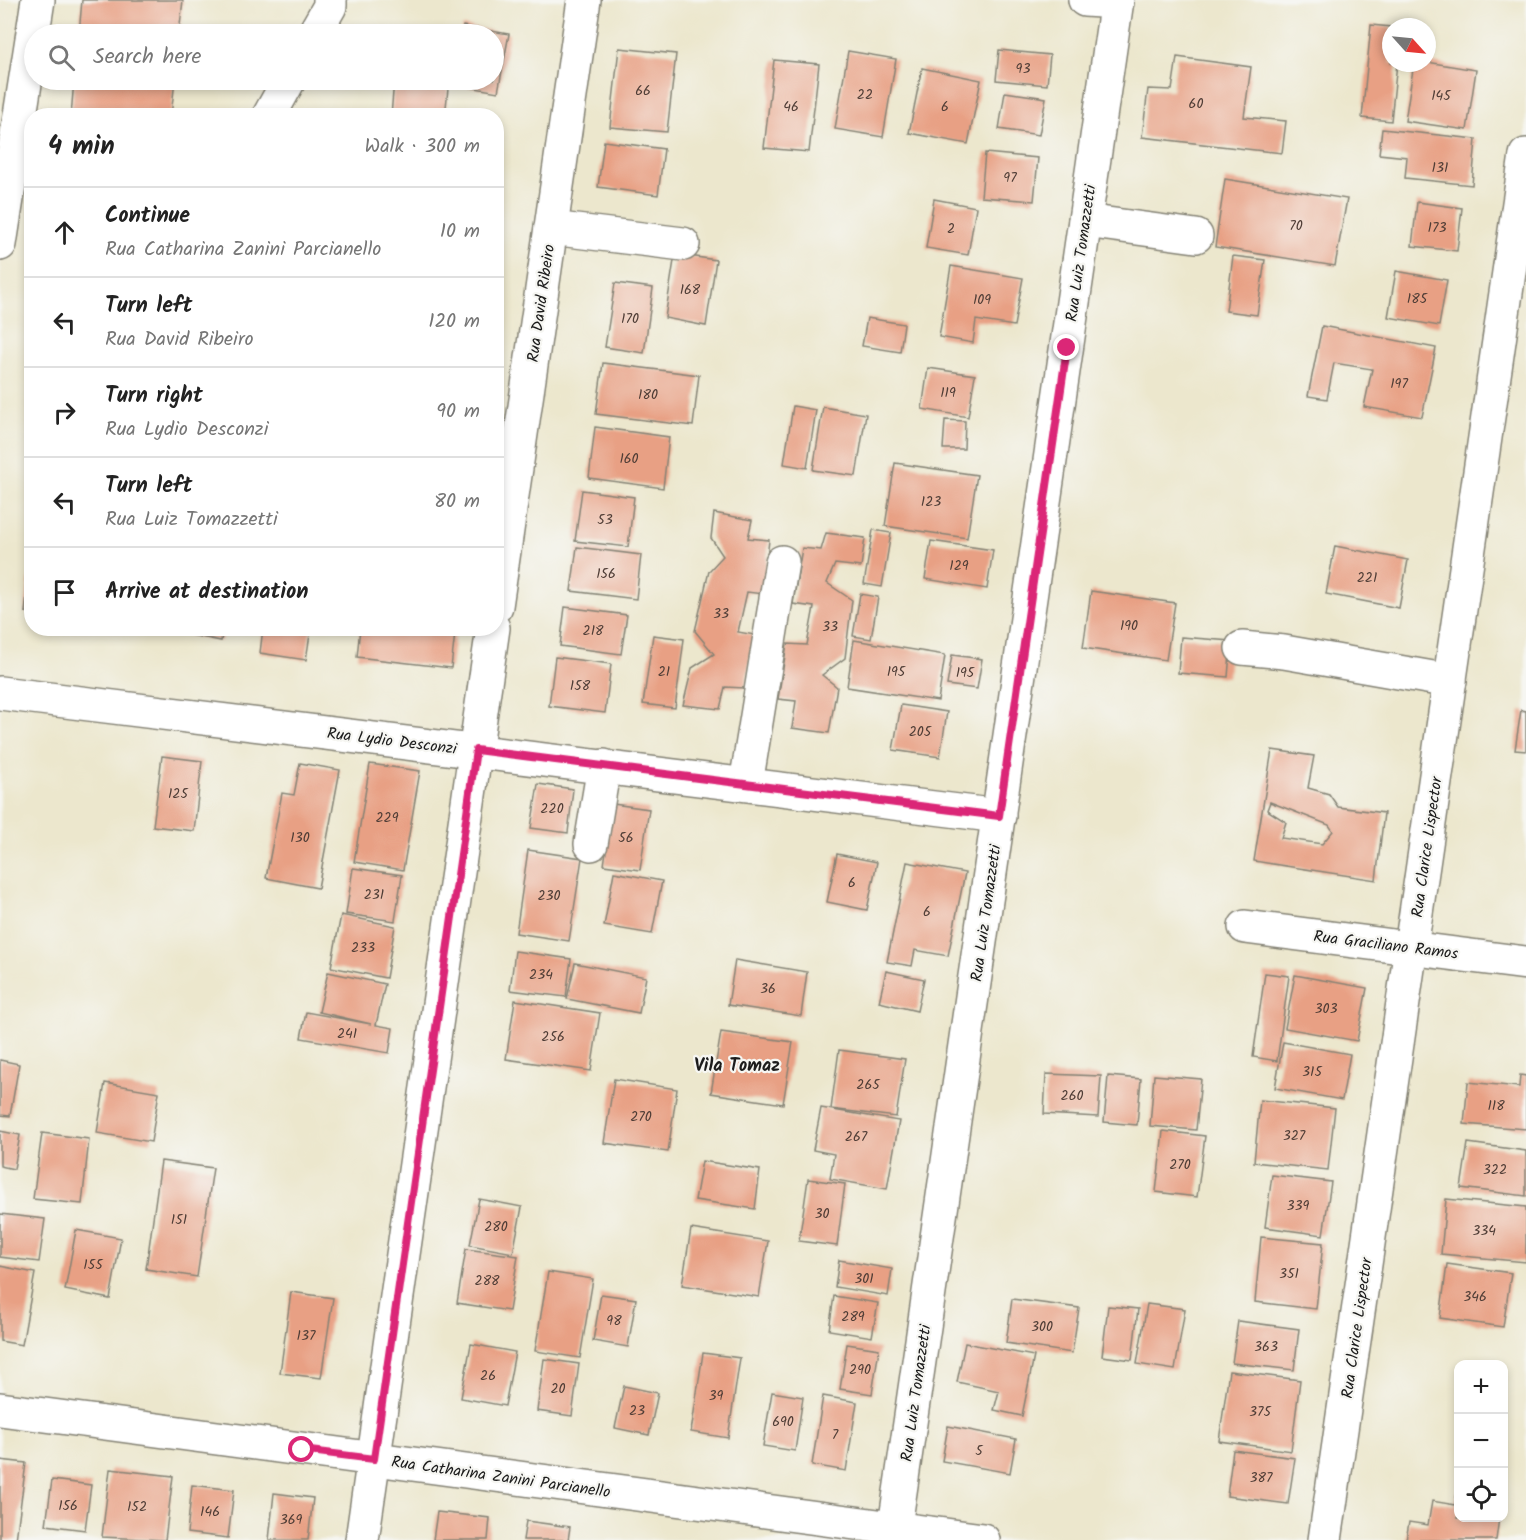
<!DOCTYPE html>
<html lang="en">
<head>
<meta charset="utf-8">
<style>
	body { margin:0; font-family:Kalam,sans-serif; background:#f2f2f2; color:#222 }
	.controls { position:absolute; right:18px; bottom:18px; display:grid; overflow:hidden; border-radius:12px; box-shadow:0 3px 9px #0003 }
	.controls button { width:54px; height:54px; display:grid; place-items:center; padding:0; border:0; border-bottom:2px solid #e0e0e0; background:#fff; color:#222; font:30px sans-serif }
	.compass { position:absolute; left:1382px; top:18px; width:54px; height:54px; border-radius:50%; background:#fff; box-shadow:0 3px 9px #0003; rotate:117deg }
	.stop { position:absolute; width:18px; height:18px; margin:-14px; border:4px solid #db2777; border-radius:50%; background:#fff }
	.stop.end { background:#db2777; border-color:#fff; box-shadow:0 2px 6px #0008 }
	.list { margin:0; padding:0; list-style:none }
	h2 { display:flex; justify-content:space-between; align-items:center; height:78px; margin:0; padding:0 24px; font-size:26px }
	h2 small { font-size:20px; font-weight:400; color:#767676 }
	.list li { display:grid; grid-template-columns:39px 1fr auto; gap:18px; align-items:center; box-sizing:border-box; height:90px; padding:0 24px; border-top:2px solid #e0e0e0 }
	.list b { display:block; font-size:22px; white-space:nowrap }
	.list p { margin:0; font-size:20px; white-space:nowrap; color:#767676 }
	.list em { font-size:20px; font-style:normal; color:#767676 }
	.icon { flex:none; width:33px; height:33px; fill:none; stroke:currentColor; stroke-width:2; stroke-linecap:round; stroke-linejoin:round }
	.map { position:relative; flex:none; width:1526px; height:1540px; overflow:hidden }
	.search { position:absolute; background:#fff; box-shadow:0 3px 9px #0003; left:24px; top:24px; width:480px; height:66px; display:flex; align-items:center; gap:15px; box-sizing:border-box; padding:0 21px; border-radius:33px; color:#767676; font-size:22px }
	.panel { position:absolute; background:#fff; box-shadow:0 3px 9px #0003; left:24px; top:108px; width:480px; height:528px; border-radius:24px }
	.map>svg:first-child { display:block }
	.building { fill:#e8a084; fill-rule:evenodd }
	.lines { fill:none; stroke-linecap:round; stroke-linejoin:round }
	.minor-casing { stroke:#848274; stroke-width:36 }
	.minor { stroke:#fff; stroke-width:33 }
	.route { stroke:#db2777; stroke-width:8 }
	.labels { text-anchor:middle; stroke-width:4.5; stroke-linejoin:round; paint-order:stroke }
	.number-label { font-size:14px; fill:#4f3d36 }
	.street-label { font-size:16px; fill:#1c1c1c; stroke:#f6f6f2 }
	.neighbourhood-label { font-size:18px; font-weight:bold; fill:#1c1c1c; stroke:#f6f6f2 }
</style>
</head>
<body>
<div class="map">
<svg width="1526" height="1540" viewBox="0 0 1526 1540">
	<rect width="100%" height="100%" fill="#f6f6f2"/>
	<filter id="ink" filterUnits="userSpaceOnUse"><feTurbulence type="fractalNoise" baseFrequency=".0167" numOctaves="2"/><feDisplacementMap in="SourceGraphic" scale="12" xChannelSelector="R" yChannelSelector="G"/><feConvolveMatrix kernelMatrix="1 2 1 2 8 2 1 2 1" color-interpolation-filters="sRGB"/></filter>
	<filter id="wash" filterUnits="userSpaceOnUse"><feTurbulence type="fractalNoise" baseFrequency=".008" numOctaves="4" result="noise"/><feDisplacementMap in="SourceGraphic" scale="24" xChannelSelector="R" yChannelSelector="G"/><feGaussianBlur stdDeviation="1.35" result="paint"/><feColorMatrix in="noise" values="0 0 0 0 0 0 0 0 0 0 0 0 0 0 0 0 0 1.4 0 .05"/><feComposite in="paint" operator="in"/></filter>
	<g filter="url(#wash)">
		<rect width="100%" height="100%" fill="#ece7cd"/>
		<g id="blocks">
			<g class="building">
				<polygon points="82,0 183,0 179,34 79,34"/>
				<polygon points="1371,25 1391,27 1391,63 1397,63 1391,121 1362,118"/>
				<polygon points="463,26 509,34 498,92 452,84 453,80 494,80 494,34 461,34"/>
				<polygon points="619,48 676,54 667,132 610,127"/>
				<polygon points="999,50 1050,55 1047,85 996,80"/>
				<polygon points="848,51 896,59 883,137 835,129"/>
				<polygon points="1177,57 1251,67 1244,117 1286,121 1282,153 1142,137 1148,89 1172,90"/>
				<polygon points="774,60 819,64 809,152 764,148"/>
				<polygon points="1427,62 1476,70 1467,130 1405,121 1414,63"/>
				<polygon points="922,68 981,80 968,144 909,133"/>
				<polygon points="74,80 175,80 171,116 71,116"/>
				<polygon points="394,80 449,80 445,116 391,116"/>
				<polygon points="1005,92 1046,98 1039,135 999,129"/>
				<polygon points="1382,129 1476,139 1472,185 1405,178 1407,157 1379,154"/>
				<polygon points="604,141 664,149 658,195 598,187"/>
				<polygon points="985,153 1038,158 1034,201 981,197"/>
				<polygon points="1225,179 1347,199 1335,266 1215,247"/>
				<polygon points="934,199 976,207 968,255 926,248"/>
				<polygon points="1417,202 1462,208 1457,251 1412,246"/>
				<polygon points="675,254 716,260 706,326 665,318"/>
				<polygon points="1233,256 1265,260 1257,315 1226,311"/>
				<polygon points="951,266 1023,278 1014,326 976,320 973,343 939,337"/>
				<polygon points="1396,271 1447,280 1439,326 1388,317"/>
				<polygon points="615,283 653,288 644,353 605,347"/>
				<polygon points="867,318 904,324 900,352 862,346"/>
				<polygon points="1322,326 1436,348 1422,417 1364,407 1372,369 1334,363 1327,399 1308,396"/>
				<polygon points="603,363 699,375 693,426 596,414"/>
				<polygon points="928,368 975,375 968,417 922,409"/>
				<polygon points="793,406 816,410 807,468 784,464"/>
				<polygon points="823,407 866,414 856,476 813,470"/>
				<polygon points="945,420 965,421 964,449 943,449"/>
				<polygon points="595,427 669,437 663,488 589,478"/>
				<polygon points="895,463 977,475 967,538 885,526"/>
				<polygon points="582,490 634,497 628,547 575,541"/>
				<polygon points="714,513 752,520 748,538 769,540 763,594 747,592 738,632 755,635 745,688 725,687 720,709 683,705 692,668 714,654 695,631 709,571 723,556 711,538"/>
				<polygon points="873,530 891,533 882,587 864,584"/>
				<polygon points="826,533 865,538 861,567 835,564 827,583 852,600 845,658 822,675 837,687 829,733 792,728 796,701 778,699 787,644 807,645 814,607 793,604 802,548 821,550"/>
				<polygon points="931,541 993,550 987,589 925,579"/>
				<polygon points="1335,546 1408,560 1399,608 1326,594"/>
				<polygon points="577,547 641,555 636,599 571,591"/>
				<polygon points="30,571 32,571 32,613 25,612"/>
				<polygon points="1091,591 1175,603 1166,660 1083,648"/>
				<polygon points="860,594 878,597 871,639 853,636"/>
				<polygon points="565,607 627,615 621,654 560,646"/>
				<polygon points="156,628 223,628 221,641"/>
				<polygon points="263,628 311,628 306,660 260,653"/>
				<polygon points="360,628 416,628 455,633 451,668 357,657"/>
				<polygon points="653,635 684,639 675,708 643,704"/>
				<polygon points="1181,637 1231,641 1228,677 1178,673"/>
				<polygon points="854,640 945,655 938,701 847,687"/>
				<polygon points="952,655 982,659 977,689 947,685"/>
				<polygon points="555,657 611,664 605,713 549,706"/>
				<polygon points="901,705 947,712 940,757 893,750"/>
				<polygon points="1521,710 1526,711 1526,751 1515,750"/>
				<path d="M1272,750L1314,756L1308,788L1329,794L1338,807L1384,813L1376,880L1254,861ZM1270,802L1329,825L1333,831L1322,844L1281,838L1286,822L1267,810Z"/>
				<polygon points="162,756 202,761 194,831 153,826"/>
				<polygon points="300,763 340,770 318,888 266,878 282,793 294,795"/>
				<polygon points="370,764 420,771 403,870 354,862"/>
				<polygon points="538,784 573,789 568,833 531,828"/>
				<polygon points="613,804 649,809 640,870 604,865"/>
				<polygon points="528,850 582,858 569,941 516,933"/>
				<polygon points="837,854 877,862 867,910 827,902"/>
				<polygon points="907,862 965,873 948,956 915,950 912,966 887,962"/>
				<polygon points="353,868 402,875 395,921 346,914"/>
				<polygon points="614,872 662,881 652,934 604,926"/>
				<polygon points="341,915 395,926 386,978 331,967"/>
				<polygon points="515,951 571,959 566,997 510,990"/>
				<polygon points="735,960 807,972 801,1016 728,1005"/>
				<polygon points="575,963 646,977 639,1013 567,999"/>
				<polygon points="886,971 924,979 917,1011 879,1002"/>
				<polygon points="328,972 385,984 376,1025 393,1028 389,1053 301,1038 306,1012 371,1024 319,1012"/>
				<polygon points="1265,973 1289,976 1277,1061 1253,1057"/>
				<polygon points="1295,975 1367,988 1357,1041 1285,1028"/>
				<polygon points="515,1000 600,1013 591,1071 506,1059"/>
				<polygon points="721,1032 793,1042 783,1104 711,1093"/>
				<polygon points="1283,1042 1350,1054 1342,1100 1275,1088"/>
				<polygon points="839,1050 905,1059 896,1117 831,1109"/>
				<polygon points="0,1060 19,1064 10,1116 0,1115"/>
				<polygon points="1046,1074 1101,1076 1098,1117 1044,1114"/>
				<polygon points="1154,1075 1201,1079 1196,1130 1150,1126"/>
				<polygon points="1520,1075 1526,1076 1526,1129 1464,1124 1468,1082 1519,1087"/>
				<polygon points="1108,1076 1141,1079 1137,1125 1104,1122"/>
				<polygon points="614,1079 677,1089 668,1152 604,1143"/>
				<polygon points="105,1083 159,1092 151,1142 97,1133"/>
				<polygon points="1260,1100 1335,1108 1328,1170 1254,1162"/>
				<polygon points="821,1108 899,1121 887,1189 830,1179 834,1154 813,1150"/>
				<polygon points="0,1131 20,1135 14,1169 0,1166"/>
				<polygon points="1163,1131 1205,1136 1197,1197 1156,1192"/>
				<polygon points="42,1133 89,1139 82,1204 33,1199"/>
				<polygon points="1468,1143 1526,1151 1526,1196 1461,1188"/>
				<polygon points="161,1161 213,1168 197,1277 146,1269"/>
				<polygon points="702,1161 760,1170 755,1209 695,1200"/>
				<polygon points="1272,1175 1331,1182 1323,1235 1265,1227"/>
				<polygon points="808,1179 845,1184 837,1246 799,1241"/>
				<polygon points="479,1199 522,1207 513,1253 470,1245"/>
				<polygon points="1446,1199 1526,1207 1526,1262 1441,1254"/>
				<polygon points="0,1214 45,1219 39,1262 0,1257"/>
				<polygon points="691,1229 768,1241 759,1297 682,1285"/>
				<polygon points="76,1230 121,1238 110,1299 65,1290"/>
				<polygon points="1261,1237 1323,1243 1316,1309 1255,1302"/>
				<polygon points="466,1249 518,1256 509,1311 457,1303"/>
				<polygon points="839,1260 892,1269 888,1296 835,1287"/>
				<polygon points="1447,1264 1511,1273 1503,1327 1440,1318"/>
				<polygon points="0,1266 35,1273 22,1345 0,1341"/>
				<polygon points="548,1272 593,1279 580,1358 535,1351"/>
				<polygon points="291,1292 333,1298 321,1378 280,1373"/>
				<polygon points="601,1294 636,1299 628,1347 593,1341"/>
				<polygon points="834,1296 878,1303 872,1337 829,1330"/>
				<polygon points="1012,1299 1079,1308 1072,1353 1006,1343"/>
				<polygon points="1147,1304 1185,1309 1175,1370 1137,1364"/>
				<polygon points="1108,1306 1138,1309 1132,1360 1102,1356"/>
				<polygon points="1238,1321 1299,1329 1294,1370 1232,1363"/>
				<polygon points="965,1343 1034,1356 1022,1416 994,1410 999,1391 957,1382"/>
				<polygon points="471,1344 515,1352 505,1406 461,1398"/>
				<polygon points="847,1344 879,1349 872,1394 840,1389"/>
				<polygon points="703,1353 740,1358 728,1438 691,1432"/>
				<polygon points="544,1359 579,1364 572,1416 537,1411"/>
				<polygon points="1229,1371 1300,1380 1291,1451 1219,1441"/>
				<polygon points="624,1386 658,1393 649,1435 615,1428"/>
				<polygon points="772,1392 803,1397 795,1451 763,1446"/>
				<polygon points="823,1396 857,1402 846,1471 812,1465"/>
				<polygon points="948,1426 1016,1439 1010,1473 942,1461"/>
				<polygon points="1233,1450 1295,1458 1288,1504 1227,1496"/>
				<polygon points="0,1460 26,1463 16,1540 0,1540"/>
				<polygon points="110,1469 173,1476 165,1540 102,1537"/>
				<polygon points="52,1480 91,1485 85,1530 46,1525"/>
				<polygon points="192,1485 234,1490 228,1538 187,1533"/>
				<polygon points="1457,1492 1458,1518 1499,1518 1496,1540 1406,1540 1409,1522 1428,1525 1432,1501 1455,1505"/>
				<polygon points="274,1493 313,1498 308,1540 269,1540"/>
				<polygon points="437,1512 490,1518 488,1540 433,1540"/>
				<polygon points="526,1521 570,1527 568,1540 523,1540"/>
			</g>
		</g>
	</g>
	<g filter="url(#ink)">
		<use href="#blocks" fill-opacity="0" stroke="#848274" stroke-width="1.5"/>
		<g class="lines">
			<g class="minor-casing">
				<g id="minor">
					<polyline points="1085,0 1117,2"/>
					<polyline points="314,34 330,6 330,0"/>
					<polyline points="269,116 289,80"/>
					<polyline points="1085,221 1196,236"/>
					<polyline points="551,228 683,244"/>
					<polyline points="0,244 38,0"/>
					<polyline points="496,606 584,0"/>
					<polyline points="1242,648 1284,652 1450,681"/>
					<polyline points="0,693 999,816"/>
					<polyline points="746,784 782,562"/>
					<polyline points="591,844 604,766"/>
					<polyline points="1245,927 1526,963"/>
					<polyline points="0,1409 983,1540"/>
					<polyline points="362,1540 493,628"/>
					<polyline points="893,1540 1117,0"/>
					<polyline points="1325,1540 1526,155"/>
				</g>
			</g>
			<use href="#minor" class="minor"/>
		</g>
	</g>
	<g class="lines" filter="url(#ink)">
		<polyline class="route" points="302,1450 374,1459 476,750 999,816 1067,348"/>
	</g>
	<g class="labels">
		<g class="number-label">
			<text x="1023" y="73">93</text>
			<text x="643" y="95">66</text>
			<text x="865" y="99">22</text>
			<text x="1441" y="100">145</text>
			<text x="1196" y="108">60</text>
			<text x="791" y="111">46</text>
			<text x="945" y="111">6</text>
			<text x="1440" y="172">131</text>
			<text x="1010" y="182">97</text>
			<text x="1296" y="230">70</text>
			<text x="1437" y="232">173</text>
			<text x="951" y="233">2</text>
			<text x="690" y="294">168</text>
			<text x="1417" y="303">185</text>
			<text x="982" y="304">109</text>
			<text x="630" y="323">170</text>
			<text x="1399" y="388">197</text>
			<text x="948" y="397">119</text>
			<text x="648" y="399">180</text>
			<text x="629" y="463">160</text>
			<text x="931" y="506">123</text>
			<text x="605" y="524">53</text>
			<text x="959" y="570">129</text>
			<text x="606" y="578">156</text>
			<text x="1367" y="582">221</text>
			<text x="721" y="618">33</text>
			<text x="1129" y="630">190</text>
			<text x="830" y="631">33</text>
			<text x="593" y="635">218</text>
			<text x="664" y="676">21</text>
			<text x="896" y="676">195</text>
			<text x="965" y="677">195</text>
			<text x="580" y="690">158</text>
			<text x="920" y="736">205</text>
			<text x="178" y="798">125</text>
			<text x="552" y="813">220</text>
			<text x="387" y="822">229</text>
			<text x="300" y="842">130</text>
			<text x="626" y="842">56</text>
			<text x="852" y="887">6</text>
			<text x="374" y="899">231</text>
			<text x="549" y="900">230</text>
			<text x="927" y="916">6</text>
			<text x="363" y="952">233</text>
			<text x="541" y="979">234</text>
			<text x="768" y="993">36</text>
			<text x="1326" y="1013">303</text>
			<text x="347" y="1038">241</text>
			<text x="553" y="1041">256</text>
			<text x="1312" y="1076">315</text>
			<text x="868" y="1089">265</text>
			<text x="1072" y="1100">260</text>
			<text x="1496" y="1110">118</text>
			<text x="641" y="1121">270</text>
			<text x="1294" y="1140">327</text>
			<text x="856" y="1141">267</text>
			<text x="1180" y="1169">270</text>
			<text x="1495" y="1174">322</text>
			<text x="1298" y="1210">339</text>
			<text x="822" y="1218">30</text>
			<text x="179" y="1224">151</text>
			<text x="496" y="1231">280</text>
			<text x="1484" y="1235">334</text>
			<text x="93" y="1269">155</text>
			<text x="1289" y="1278">351</text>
			<text x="864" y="1283">301</text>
			<text x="487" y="1285">288</text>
			<text x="1475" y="1301">346</text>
			<text x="853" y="1321">289</text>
			<text x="614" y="1325">98</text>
			<text x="1042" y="1331">300</text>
			<text x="306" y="1340">137</text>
			<text x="1266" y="1351">363</text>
			<text x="860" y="1374">290</text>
			<text x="488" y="1380">26</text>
			<text x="558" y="1393">20</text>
			<text x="716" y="1400">39</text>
			<text x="637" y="1415">23</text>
			<text x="1260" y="1416">375</text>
			<text x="783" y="1426">690</text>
			<text x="835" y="1439">7</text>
			<text x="979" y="1455">5</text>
			<text x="1261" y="1482">387</text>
			<text x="68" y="1510">156</text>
			<text x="137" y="1511">152</text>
			<text x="210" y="1516">146</text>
			<text x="291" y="1524">369</text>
		</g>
		<g class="street-label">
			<text transform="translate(1080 253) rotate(-82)" y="6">Rua Luiz Tomazzetti</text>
			<text transform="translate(540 303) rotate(-82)" y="6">Rua David Ribeiro</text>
			<text transform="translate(392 740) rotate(7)" y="6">Rua Lydio Desconzi</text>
			<text transform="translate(1426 847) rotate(-82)" y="6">Rua Clarice Lispector</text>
			<text transform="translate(985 913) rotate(-82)" y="6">Rua Luiz Tomazzetti</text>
			<text transform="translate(1386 944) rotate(7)" y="6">Rua Graciliano Ramos</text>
			<text transform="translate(1356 1328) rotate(-82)" y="6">Rua Clarice Lispector</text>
			<text transform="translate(915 1393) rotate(-82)" y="6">Rua Luiz Tomazzetti</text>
			<text transform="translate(501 1476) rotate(8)" y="6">Rua Catharina Zanini Parcianello</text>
		</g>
		<g class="neighbourhood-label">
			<text x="737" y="1071">Vila Tomaz</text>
		</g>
	</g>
</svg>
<div class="controls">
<button>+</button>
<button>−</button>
<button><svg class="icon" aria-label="locate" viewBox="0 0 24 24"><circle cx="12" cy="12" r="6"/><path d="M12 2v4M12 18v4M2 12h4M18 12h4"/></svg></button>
</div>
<svg class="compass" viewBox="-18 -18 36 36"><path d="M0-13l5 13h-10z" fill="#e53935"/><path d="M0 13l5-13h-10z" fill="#767676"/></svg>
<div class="stop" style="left:302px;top:1450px"></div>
<div class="stop end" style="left:1067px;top:348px"></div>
<div class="search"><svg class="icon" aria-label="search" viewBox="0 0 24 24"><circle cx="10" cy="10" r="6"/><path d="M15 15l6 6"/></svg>Search here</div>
<section class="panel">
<h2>4 min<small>Walk · 300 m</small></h2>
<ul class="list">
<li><svg class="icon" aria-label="ahead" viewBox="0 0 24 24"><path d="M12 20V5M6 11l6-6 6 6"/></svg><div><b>Continue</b><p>Rua Catharina Zanini Parcianello</p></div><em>10 m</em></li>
<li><svg class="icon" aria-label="left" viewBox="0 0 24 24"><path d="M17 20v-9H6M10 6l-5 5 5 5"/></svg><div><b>Turn left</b><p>Rua David Ribeiro</p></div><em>120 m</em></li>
<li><svg class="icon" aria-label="right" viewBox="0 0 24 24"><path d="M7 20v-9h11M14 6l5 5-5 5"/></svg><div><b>Turn right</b><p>Rua Lydio Desconzi</p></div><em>90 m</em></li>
<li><svg class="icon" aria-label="left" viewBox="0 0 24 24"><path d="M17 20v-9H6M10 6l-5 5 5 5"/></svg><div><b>Turn left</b><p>Rua Luiz Tomazzetti</p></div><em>80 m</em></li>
<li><svg class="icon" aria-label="arrive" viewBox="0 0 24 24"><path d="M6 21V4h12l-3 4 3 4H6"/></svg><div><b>Arrive at destination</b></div></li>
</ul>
</section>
</div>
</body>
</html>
